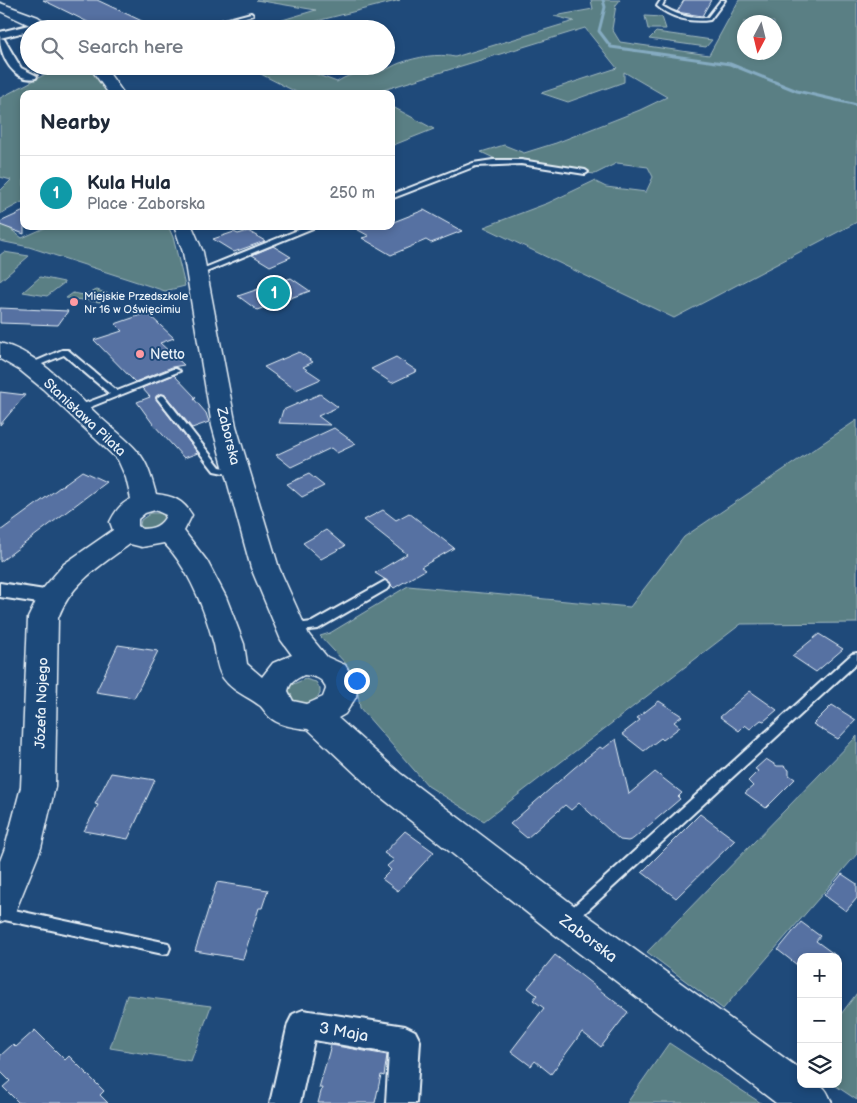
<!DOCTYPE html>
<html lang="en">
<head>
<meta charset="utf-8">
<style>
	body { margin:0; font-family:"Balsamiq Sans",sans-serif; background:#f2f2f3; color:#1f2937 }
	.controls { position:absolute; right:15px; bottom:15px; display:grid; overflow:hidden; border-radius:10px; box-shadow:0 2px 8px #0003 }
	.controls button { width:45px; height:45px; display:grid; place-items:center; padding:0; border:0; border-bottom:1px solid #e0e1e3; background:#fff; color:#1f2937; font:25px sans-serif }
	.compass { position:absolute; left:737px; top:15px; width:45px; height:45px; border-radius:50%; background:#fff; box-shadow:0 2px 8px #0003; rotate:187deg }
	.you { position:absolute; left:356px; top:680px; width:18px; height:18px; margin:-12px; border:4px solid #fff; border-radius:50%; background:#1a73e8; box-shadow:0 0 0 8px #1a73e833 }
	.badge { display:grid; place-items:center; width:32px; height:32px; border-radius:50%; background:#0f766e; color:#fff; font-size:16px; font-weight:700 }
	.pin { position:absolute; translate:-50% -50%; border:2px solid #fff; box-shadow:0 1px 5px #0006 }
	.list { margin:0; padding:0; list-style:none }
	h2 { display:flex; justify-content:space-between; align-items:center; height:65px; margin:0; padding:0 20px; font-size:21px }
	h2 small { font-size:16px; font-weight:400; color:#747a83 }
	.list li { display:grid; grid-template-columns:32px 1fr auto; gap:15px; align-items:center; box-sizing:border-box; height:75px; padding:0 20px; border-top:1px solid #e0e1e3 }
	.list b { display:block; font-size:19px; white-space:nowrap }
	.list p { margin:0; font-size:16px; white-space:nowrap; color:#747a83 }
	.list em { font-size:16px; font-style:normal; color:#747a83 }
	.icon { flex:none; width:28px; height:28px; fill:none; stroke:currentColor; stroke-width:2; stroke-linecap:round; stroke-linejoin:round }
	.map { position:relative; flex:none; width:857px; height:1103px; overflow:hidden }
	.search { position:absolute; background:#fff; box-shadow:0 2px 8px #0003; left:20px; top:20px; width:375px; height:55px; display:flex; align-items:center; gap:12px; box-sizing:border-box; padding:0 18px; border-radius:28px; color:#747a83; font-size:19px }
	.panel { position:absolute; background:#fff; box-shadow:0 2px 8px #0003; left:20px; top:90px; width:375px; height:140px; border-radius:10px }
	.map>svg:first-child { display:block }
	.green { fill:#5a7f84; stroke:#a1b8be; fill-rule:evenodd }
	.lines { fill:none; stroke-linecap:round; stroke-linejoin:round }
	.stream { stroke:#85abc1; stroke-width:3 }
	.building { fill:#5671a2; stroke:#e8f1f8 }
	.lane-casing { stroke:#e8f1f8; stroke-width:4 }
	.street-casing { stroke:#e8f1f8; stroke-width:4 }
	.secondary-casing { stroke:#e8f1f8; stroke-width:3 }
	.lane { fill:#1f4a7a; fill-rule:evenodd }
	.street { fill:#1f4a7a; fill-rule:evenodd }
	.secondary { fill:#1f4a7a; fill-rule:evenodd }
	.poi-dot { fill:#ff9aa2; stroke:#1f4a7a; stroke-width:2 }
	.labels { text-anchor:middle; stroke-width:4; stroke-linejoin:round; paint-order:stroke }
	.far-poi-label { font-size:11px; fill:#e8f1f8; stroke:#1f4a7a; text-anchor:start }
	.poi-label { font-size:14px; fill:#e8f1f8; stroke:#1f4a7a; text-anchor:start }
	.street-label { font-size:14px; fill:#e8f1f8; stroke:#1f4a7a }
	.near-street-label { font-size:16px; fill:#e8f1f8; stroke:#1f4a7a }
</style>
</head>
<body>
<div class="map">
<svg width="857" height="1103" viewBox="0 0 857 1103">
	<rect width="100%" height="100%" fill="#1f4a7a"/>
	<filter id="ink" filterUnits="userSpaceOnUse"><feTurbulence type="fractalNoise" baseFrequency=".02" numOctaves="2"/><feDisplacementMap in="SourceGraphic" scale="10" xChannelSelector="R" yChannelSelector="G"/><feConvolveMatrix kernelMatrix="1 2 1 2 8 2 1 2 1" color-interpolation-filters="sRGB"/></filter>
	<g filter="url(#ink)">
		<g class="green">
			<polygon points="256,0 400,0 285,29 252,29 316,10"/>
			<path d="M591,0H620L616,5L612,29L620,42L709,55L739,0H857V222L674,318L484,227L548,203L594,181L606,187L646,192L653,177L648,167L617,163L595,174L506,164L481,152L504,145L524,153L556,143L640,110L667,97L624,72V82L568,102L541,93L617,68L585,28L370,94H300L251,69C287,61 304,70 337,82C354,70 365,76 382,71C389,69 394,65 400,63C417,57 438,53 455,57L574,21L554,16L593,9ZM744,22H774V52H744Z"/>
			<polygon points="645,16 662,17 666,29 648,29"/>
			<polygon points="656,32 712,40 706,47 649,39"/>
			<polygon points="61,66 91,66 95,76 100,76 110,94 24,94 24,201 0,214 0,191 11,180 0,177 0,98"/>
			<polygon points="391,106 434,129 391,146"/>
			<polygon points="0,221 22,238 49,226 168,226 173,237 185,286 165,291 29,247 0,241"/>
			<polygon points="4,252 29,256 0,281 0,255"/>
			<polygon points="40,277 64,282 64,283 47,296 23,292"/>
			<polygon points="97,290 114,296 100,302 66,298 73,293 84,295"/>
			<polygon points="857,420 857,623 741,624 484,821 428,786 360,708 358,693 348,666 320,636 330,633 408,586 630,607 684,537"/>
			<path d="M151,513H160L166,517L162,527C154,528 145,532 140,525L141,520Z"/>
			<path d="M305,679L316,682L320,689V694C313,704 303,706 292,701L288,693L291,685Z"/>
			<polygon points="857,736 857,854 723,1009 647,952"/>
			<polygon points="857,993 857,1100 833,1084 838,1084 838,1018"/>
			<polygon points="127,995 211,1006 191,1061 110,1048"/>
			<polygon points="669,1043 761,1103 627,1103"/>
		</g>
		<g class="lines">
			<polyline class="stream" points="603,0 605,7 599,31 611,47 730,64 797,91 857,105"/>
		</g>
		<g class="building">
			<polygon points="43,0 97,0 159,29 102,29"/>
			<polygon points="684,0 711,0 702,16 677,12"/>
			<polygon points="424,210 462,231 431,243 426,240 391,255 362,238 369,236 351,226 391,226 391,223"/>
			<polygon points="24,211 24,234 0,225 0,222"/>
			<polygon points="248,231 265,241 234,252 213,239 234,232 238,234"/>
			<polygon points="273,246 291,257 270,266 252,255"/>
			<polygon points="291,278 310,291 257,310 238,296"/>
			<polygon points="0,308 68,311 58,325 0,323"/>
			<polygon points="147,313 174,338 160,343 184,365 172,367 135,382 94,340 122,331 115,324"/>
			<polygon points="299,352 313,362 303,367 321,379 296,390 264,367"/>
			<polygon points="396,357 417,371 392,383 371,369"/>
			<polygon points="174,375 196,398 194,399 206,413 209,422 192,428 165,395 160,394 156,396 156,399 198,453 184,458 153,424 137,402 150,397 142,388"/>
			<polygon points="0,392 25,395 0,425"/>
			<polygon points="320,394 338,407 318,416 330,425 279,423 283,410"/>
			<polygon points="334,428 356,444 337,453 331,448 291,467 276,455"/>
			<polygon points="82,471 106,482 0,562 0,531"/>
			<polygon points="309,474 324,486 302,497 287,484"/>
			<polygon points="383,510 396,520 409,513 454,548 421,567 425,570 394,588 386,580 375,573 407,554 364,520"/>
			<polygon points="326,530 345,546 321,559 303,543"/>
			<polygon points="819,634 843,649 816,672 792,656"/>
			<polygon points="118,645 158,651 134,698 96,692"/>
			<polygon points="750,691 777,710 764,721 761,720 750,729 745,725 739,731 720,717"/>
			<polygon points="659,701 682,716 674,722 680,727 663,740 661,738 644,751 622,734 640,720 637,718"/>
			<polygon points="832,705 856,720 838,739 813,724"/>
			<polygon points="616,739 629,794 655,772 682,793 678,797 680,799 633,839 628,841 620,840 579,803 571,810 565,805 527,838 510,824 574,768 600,747 603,749"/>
			<polygon points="766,759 777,766 784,766 789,770 789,775 795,779 766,808 745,793 753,786 748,781 758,771 755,769"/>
			<polygon points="111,773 155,780 128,839 84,831 98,805 95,804"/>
			<polygon points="700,814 735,840 676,898 642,872"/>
			<polygon points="405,831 434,852 398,891 382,879 391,870 387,866 394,860 384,853"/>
			<polygon points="842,874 857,884 857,898 846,911 824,895"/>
			<polygon points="217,882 268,890 262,908 259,908 243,959 195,951"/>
			<polygon points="801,922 820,936 816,941 838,957 801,957 801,968 778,950"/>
			<polygon points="555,955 628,1012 601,1047 582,1032 551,1074 535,1061 531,1066 511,1051 544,1008 533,1000 537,995 528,988"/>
			<polygon points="35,1030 65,1060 69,1056 104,1091 100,1095 108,1103 19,1103 3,1087 10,1081 0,1071 0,1056 13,1044 16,1047"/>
			<polygon points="331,1045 387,1055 384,1076 381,1075 375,1103 318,1103 322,1088 319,1088"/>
		</g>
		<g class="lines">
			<g class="lane-casing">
				<g id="lane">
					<path d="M661,0H665L662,6C676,15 690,19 707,18L721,0H725L710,20C691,23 671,18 657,6Z"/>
					<polygon points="251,13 253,15 200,29 191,29"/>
					<polygon points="493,160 521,160 585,170 588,172 585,174 521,164 476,166 391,199 391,195 473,163"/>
					<polygon points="308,226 318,226 199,275 192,273"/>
					<polygon points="62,350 68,350 117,391 173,369 176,369 180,371 78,412 75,411 74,409 75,407 110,394 64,355 32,368 26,368 25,366"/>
					<polygon points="161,395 164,396 220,467 241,471 243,473 241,475 238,476 214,471 157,398"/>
					<polygon points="385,581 390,585 389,588 318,629 292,632 288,631 287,628 288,625 312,622"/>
					<polygon points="857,653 857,663 576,921 571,923 566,921 564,917 566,913 852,654"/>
					<polygon points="0,907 163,942 168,943 170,948 168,953 163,954 0,919"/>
				</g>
			</g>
			<g class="street-casing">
				<g id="street">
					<polygon points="41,22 46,25 44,27 29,29 29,31 0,38 0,32"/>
					<path d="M0,38L4,39L21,68L37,76L36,78C14,83 0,56 0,38Z"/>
					<polygon points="0,583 51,591 58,593 61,598 58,603 51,605 0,597"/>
					<polygon points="303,1010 405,1026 415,1031 420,1041 416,1103 386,1103 389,1053 314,1040 300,1103 270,1103 288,1024 293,1014"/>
				</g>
			</g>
			<g class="secondary-casing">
				<g id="secondary">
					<polygon points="0,3 38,17 54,29 38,29 0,11"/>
					<polygon points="89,66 104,66 124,94 109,94"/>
					<path d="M174,226H192L203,252L236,426L279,568L309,635L327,657L345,665L355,681L357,689L356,697L345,714L338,718L401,774L580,910L801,1070V1084C822,1084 824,1083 832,1103H776L554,934L377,794L308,729C296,728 282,726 272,719C266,715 264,708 259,705C247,696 232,691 223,678C215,666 217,654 213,641C204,608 189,569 164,543L142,547L130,544C101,565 71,583 58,618L55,787L41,848L13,917L0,922V861L5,848L21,787L28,618L41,591L64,564L113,530L110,522C115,512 120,504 131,499L126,478L118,460L43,389L21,371L0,359V343C40,353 72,391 101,418C113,429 127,439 138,452C148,463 152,480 156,494C173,496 183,500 192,515L184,531L207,561L226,597L244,644L247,664L262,677L273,663L292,655L281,640L251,568L212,426L183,252ZM155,510L166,515C162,526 152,529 142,529L138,526V519L145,513ZM304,675C314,676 324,678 326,689L323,697L307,704L293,701L288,691C290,682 296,679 304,675Z"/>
				</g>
			</g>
			<use href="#lane" class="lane"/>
			<use href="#street" class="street"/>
			<use href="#secondary" class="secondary"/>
		</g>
	</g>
	<g class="poi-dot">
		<circle cx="74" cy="302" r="5"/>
		<circle cx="140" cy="354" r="5"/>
	</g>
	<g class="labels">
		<g class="far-poi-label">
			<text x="84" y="300">Miejskie Przedszkole<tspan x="84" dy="13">Nr 16 w Oświęcimiu</tspan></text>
		</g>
		<g class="poi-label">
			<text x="150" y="359">Netto</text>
		</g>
		<g class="street-label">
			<text transform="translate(85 417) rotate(43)" y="5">Stanisława Pilata</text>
			<text transform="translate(229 436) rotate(76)" y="5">Zaborska</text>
			<text transform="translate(41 703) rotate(-88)" y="5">Józefa Nojego</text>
		</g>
		<g class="near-street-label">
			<text transform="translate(589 938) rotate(37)" y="6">Zaborska</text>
			<text transform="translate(344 1031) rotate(10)" y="6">3 Maja</text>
		</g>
	</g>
</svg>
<div class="controls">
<button>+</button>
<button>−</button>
<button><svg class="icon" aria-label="layers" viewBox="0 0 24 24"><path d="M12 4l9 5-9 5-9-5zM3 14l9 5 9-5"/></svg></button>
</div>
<svg class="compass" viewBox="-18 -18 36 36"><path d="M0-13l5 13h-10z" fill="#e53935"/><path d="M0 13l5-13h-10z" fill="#747a83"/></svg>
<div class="you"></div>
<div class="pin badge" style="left:274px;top:293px;background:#0f9aa8">1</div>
<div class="search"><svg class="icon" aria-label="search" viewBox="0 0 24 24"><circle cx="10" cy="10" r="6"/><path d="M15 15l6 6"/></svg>Search here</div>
<section class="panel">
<h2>Nearby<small></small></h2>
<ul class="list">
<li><span class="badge" style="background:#0f9aa8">1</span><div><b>Kula Hula</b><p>Place · Zaborska</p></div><em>250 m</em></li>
</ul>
</section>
</div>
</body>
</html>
